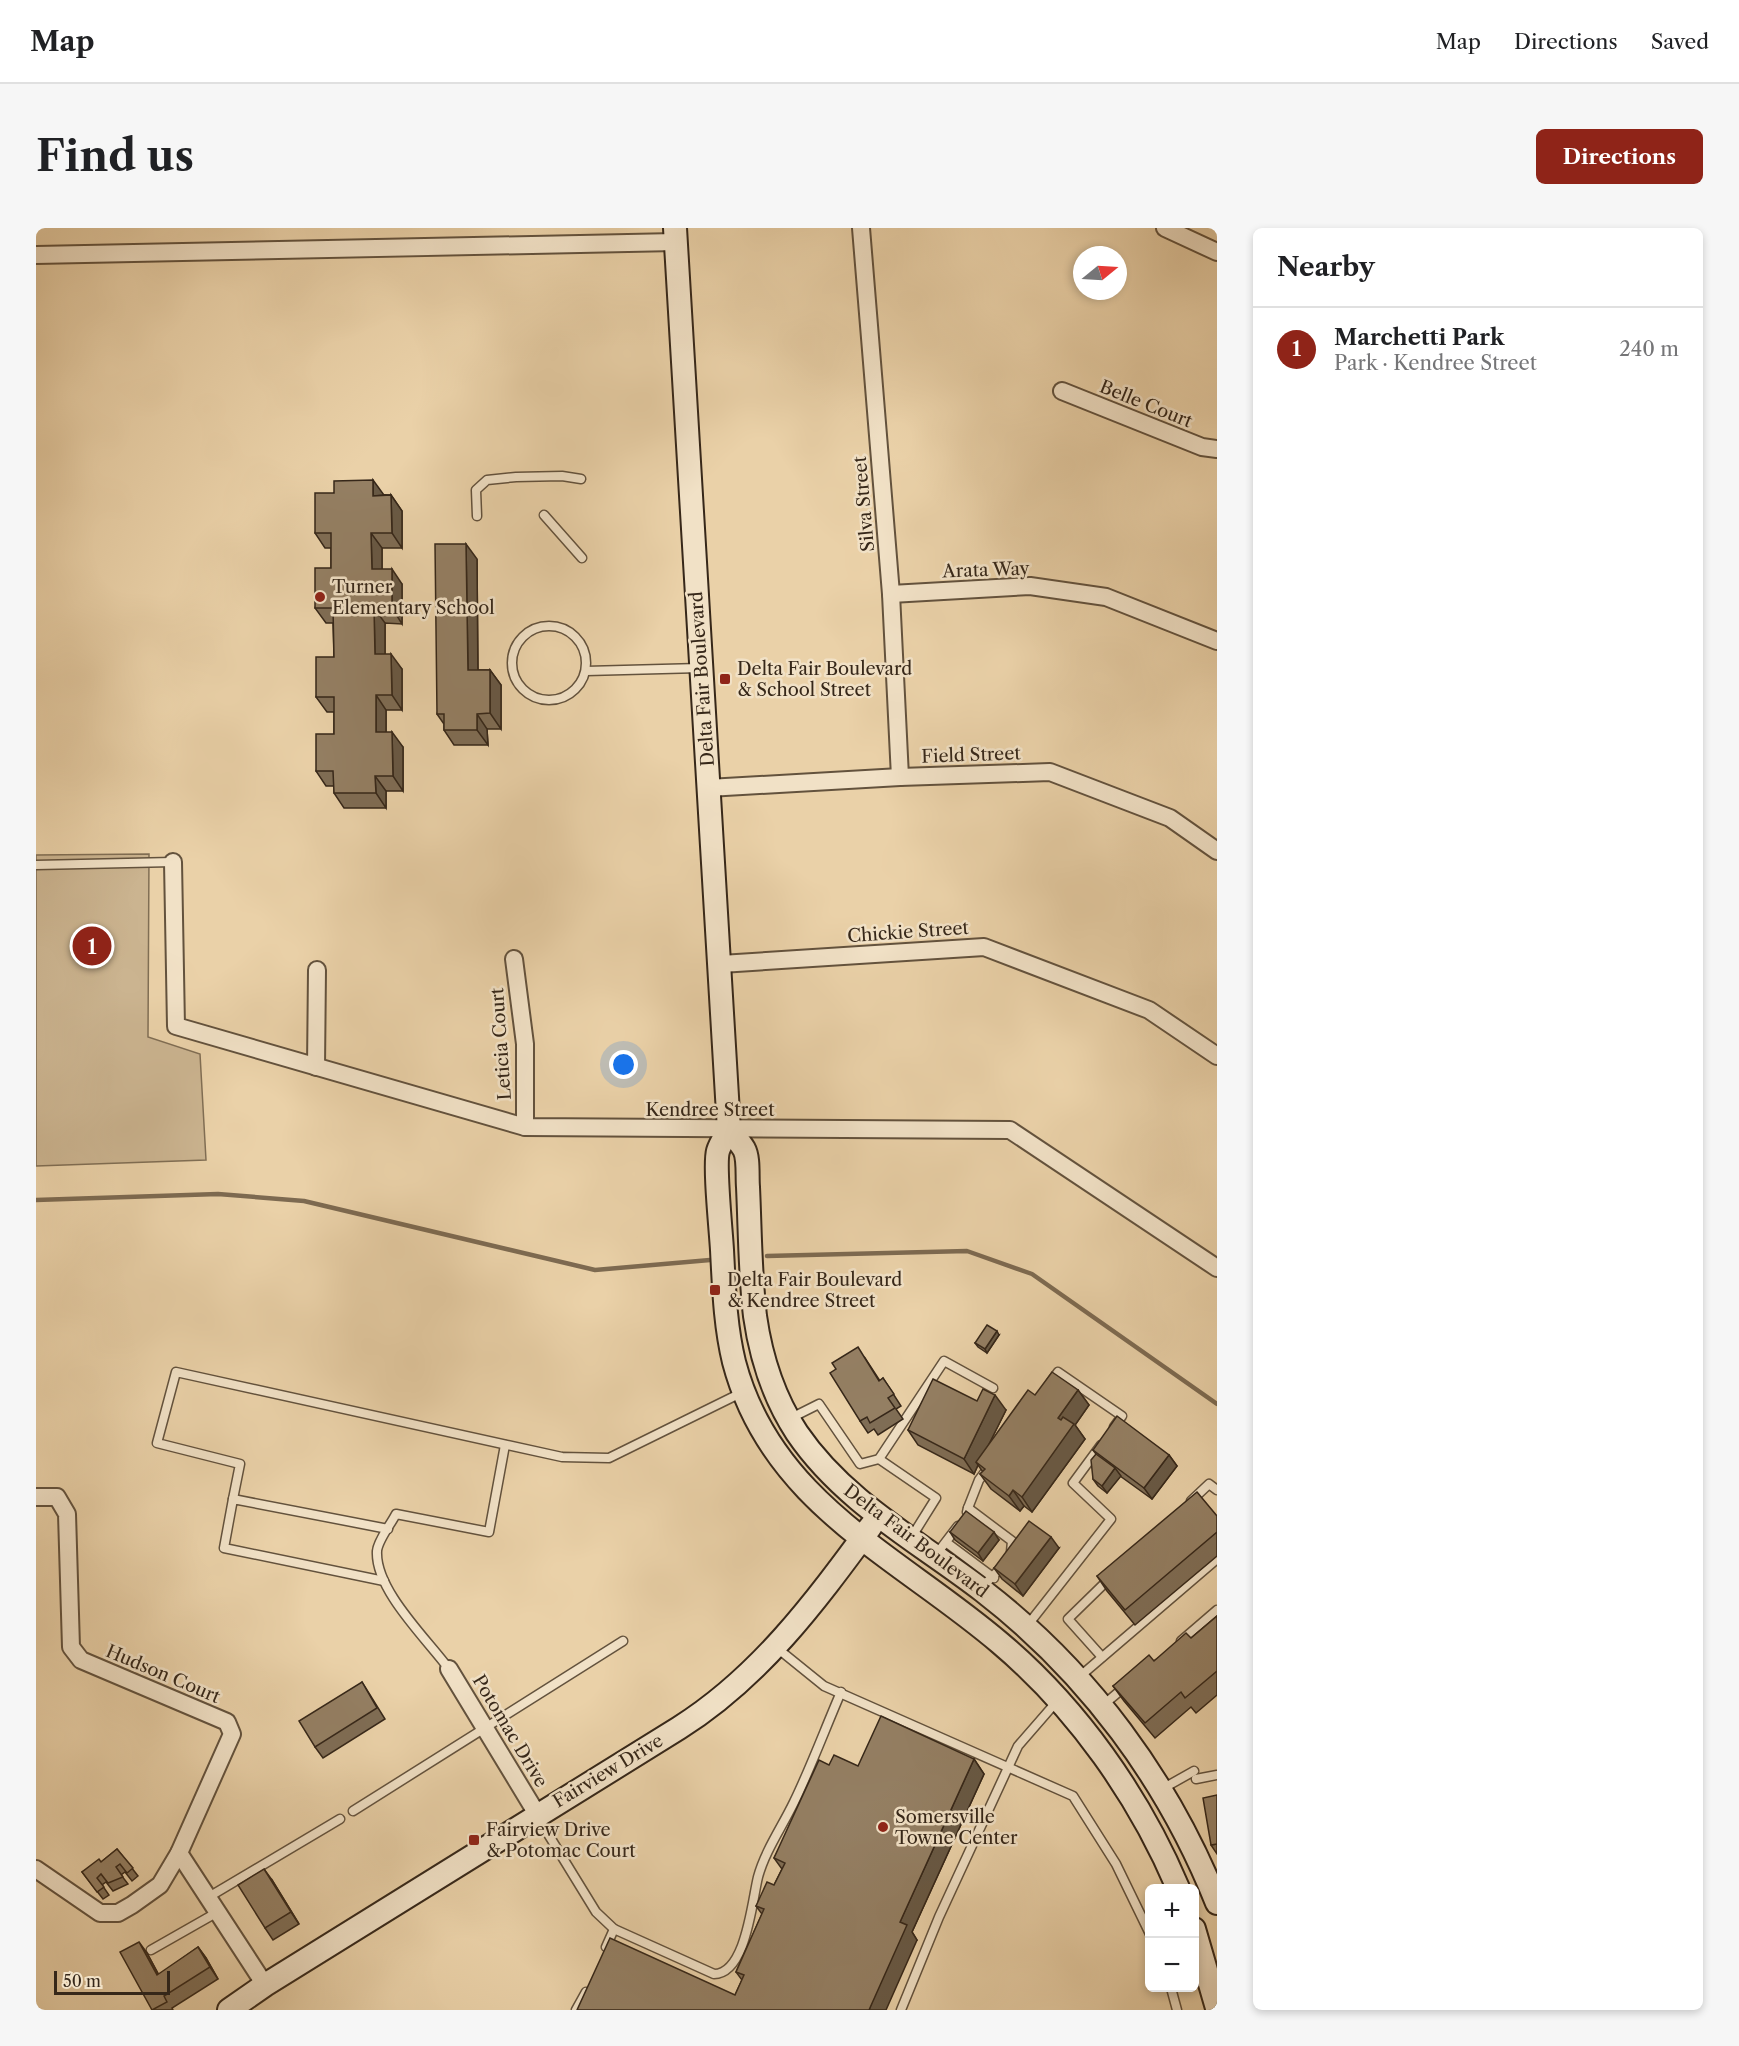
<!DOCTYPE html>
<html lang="en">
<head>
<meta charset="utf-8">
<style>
	body { margin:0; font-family:"Libre Caslon Text",serif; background:#f6f6f6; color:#202124 }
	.controls { position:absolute; right:18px; bottom:18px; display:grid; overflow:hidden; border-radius:9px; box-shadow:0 3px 9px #0003 }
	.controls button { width:54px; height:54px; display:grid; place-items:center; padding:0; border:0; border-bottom:2px solid #e0e0e0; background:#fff; color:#202124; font:30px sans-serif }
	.compass { position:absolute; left:1037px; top:18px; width:54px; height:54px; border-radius:50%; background:#fff; box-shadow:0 3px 9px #0003; rotate:72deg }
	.scale { position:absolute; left:18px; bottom:15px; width:116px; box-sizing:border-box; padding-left:6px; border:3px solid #362719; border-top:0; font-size:16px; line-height:21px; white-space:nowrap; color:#362719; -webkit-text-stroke:4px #f1e1c6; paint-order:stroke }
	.you { position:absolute; left:588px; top:837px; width:21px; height:21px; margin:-15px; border:4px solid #fff; border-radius:50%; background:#1a73e8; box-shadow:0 0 0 9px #1a73e833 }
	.badge { display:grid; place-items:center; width:39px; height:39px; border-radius:50%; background:#8f2418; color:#fff; font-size:20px; font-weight:700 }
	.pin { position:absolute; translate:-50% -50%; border:3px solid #fff; box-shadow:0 2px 6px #0006 }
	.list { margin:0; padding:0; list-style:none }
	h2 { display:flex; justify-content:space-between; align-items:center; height:78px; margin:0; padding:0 24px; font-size:26px }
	h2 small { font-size:20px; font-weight:400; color:#757577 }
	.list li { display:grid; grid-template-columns:39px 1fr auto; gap:18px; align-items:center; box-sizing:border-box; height:84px; padding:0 24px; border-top:2px solid #e0e0e0 }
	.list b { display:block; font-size:22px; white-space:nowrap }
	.list p { margin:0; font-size:20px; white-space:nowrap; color:#757577 }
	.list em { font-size:20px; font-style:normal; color:#757577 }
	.map { position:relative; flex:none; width:1181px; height:1782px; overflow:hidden; border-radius:9px }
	header { display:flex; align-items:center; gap:36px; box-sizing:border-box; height:84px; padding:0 30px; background:#fff; border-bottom:2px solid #e0e0e0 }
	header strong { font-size:28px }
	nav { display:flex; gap:33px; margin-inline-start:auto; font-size:21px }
	.intro { display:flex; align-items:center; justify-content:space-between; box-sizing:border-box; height:144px; padding:0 36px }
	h1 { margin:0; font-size:42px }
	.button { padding:15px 27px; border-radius:9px; background:#8f2418; color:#fff; font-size:21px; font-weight:700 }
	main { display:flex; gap:36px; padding:0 36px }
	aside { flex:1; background:#fff; border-radius:9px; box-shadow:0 3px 9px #0003 }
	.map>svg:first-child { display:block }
	.green { fill:#cbb490; stroke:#806e54; stroke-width:1.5 }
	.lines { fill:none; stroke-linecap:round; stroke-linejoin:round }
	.stream { stroke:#7d6a51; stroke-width:4.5 }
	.lane-casing { stroke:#63523d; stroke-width:11 }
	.street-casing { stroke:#63523d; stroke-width:20 }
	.secondary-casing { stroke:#362719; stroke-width:26 }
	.lane { stroke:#f1e1c6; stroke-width:8 }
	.street { stroke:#f1e1c6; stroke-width:16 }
	.secondary { stroke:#f1e1c6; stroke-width:22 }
	.wall { fill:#7f6d55; stroke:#362719; stroke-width:1.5 }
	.shaded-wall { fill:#685945; stroke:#362719; stroke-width:1.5 }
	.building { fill:#947f63; stroke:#362719; stroke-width:1.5 }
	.poi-dot { fill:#8f2418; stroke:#f1e1c6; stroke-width:2 }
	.labels { text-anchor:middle; stroke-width:5; stroke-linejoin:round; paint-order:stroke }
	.street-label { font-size:18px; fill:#362719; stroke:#f1e1c6 }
	.poi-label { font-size:18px; fill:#362719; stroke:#f1e1c6; text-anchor:start }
</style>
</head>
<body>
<header>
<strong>Map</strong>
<nav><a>Map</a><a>Directions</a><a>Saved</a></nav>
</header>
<div class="intro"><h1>Find us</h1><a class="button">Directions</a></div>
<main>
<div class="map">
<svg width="1181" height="1782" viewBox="0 0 1181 1782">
	<rect width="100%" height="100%" fill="#ead1a8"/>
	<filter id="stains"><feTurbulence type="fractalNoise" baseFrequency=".00333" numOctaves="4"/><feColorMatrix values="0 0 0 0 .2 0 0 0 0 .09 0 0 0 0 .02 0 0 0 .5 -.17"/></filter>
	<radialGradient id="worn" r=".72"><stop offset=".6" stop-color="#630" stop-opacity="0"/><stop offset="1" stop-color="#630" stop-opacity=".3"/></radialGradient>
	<polygon class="green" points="113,626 112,809 164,826 170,932 0,938 0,627"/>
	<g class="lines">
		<g class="stream">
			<polyline points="0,972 182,966 268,973 559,1042 674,1032"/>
			<polyline points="731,1028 931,1023 996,1046 1181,1176"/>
		</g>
		<g class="lane-casing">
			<g id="lane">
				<polyline points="508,287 546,330"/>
				<polyline points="441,288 440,262 451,252 480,249 526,248 545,251"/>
				<circle cx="513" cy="435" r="37"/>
				<polyline points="550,443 664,440"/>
				<polyline points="0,637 137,634"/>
				<polyline points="1015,1154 1022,1144 1086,1188 1078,1199"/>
				<polyline points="753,1191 783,1176 824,1236 843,1231 908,1133 957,1160"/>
				<polyline points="843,1231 900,1270 875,1310"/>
				<polyline points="197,1271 204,1236 121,1215 140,1144 526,1229 573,1230 707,1164"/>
				<polyline points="1155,1273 1173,1256 1181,1262"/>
				<polyline points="932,1280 943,1252 952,1240"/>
				<polyline points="931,1284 932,1280 976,1313 975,1324"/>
				<polyline points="911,1315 958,1350"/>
				<polyline points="899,1328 922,1298"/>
				<polyline points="348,1353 188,1320 197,1271 352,1301"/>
				<polyline points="945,1360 967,1338"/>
				<polyline points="991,1398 1075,1291 1037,1255 1065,1217"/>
				<polyline points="1145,1413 1181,1382"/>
				<polyline points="741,1420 788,1458 1037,1568 1080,1636 1114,1706"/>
				<polyline points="1066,1429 1032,1391 1074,1350"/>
				<path d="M413,1441C391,1411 339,1362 341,1323C342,1312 355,1296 360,1286L453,1304L469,1217"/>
				<polyline points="1042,1450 1181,1331"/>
				<polyline points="1066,1478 1091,1457"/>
				<polyline points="1160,1551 1181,1547"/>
				<polyline points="1126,1561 1158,1543"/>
				<polyline points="317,1583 587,1413"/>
				<polyline points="501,1588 560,1684 578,1701"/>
				<polyline points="171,1670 304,1591"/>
				<path d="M570,1719L578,1701L678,1746C710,1746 716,1673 722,1649C729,1623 746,1599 758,1574C775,1539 789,1501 805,1464"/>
				<polyline points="115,1722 180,1685"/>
				<polyline points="1135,1760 1141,1782"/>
				<polyline points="540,1782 550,1764"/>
				<polyline points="865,1782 903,1689 982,1518 1022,1472"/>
			</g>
		</g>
		<g class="street-casing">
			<g id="street">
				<polyline points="825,0 855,366 864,549"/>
				<polyline points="1129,0 1181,24"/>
				<polyline points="0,27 640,14"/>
				<polyline points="1026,163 1166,219 1181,221"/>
				<polyline points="855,366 994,358 1070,369 1181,413"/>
				<polyline points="672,560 864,549 1014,544 1134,590 1181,623"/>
				<polyline points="137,634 140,798 489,899 974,902 1181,1040"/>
				<polyline points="478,731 489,816 489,899"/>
				<polyline points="685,736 948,719 1113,782 1181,828"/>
				<polyline points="280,839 281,742"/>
				<polyline points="0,1269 21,1269 31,1286 35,1419 45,1432 191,1494 196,1506 143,1625 124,1657 96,1677 82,1685 64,1685 0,1641"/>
				<polyline points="413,1441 501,1586"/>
				<polyline points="143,1625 229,1757"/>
			</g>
		</g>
		<g class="secondary-casing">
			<g id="secondary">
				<path d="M639,0L693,902C689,909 684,916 682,923C678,937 685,1003 686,1022C688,1059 689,1097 698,1134C735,1275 862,1328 964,1415C1041,1480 1103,1568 1142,1660"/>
				<path d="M693,902C698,908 704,914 708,921C713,930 711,948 712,959C714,1002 714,1046 719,1088C725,1130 738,1170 761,1205C808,1274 882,1313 947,1363C1052,1444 1132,1552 1181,1675"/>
				<polyline points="1158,1701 1181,1780"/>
				<path d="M193,1782L229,1757L643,1500C724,1449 779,1374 835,1298"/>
			</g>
		</g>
		<use href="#lane" class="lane"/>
		<use href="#street" class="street"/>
		<use href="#secondary" class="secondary"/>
	</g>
	<g class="wall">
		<polygon points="298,265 355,267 366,283 366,320 346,320 346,341 366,356 366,396 349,395 349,426 366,441 366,482 350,482 350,504 367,519 367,563 350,563 350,580 308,580 298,565 298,558 290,558 280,543 298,506 298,484 291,484 280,469 298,429 297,395 290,395 279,380 295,340 295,320 289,320 279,305"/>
		<polygon points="441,331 442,442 454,442 465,457 465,501 451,501 452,517 418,517 408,502 408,496 401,486"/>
		<polygon points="963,1107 951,1125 942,1119 939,1115"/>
		<polygon points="829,1130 844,1153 847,1150 865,1178 860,1181 867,1191 842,1207 838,1201 832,1205 824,1193"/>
		<polygon points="1042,1162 1053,1177 1039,1197 1049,1211 996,1284 988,1278 984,1283 955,1261 944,1246 947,1244 942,1237 938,1246 882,1217 872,1202 941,1173 970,1182 953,1216 999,1167"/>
		<polygon points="1057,1222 1133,1227 1141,1238 1116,1271 1084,1248 1071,1265 1062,1258 1057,1251 1060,1226"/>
		<polygon points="1181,1288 1181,1328 1099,1397 1071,1363 1061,1348"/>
		<polygon points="914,1304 963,1312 947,1333 919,1312"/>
		<polygon points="1023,1320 987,1368 966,1351 958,1340"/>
		<polygon points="1181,1388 1181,1467 1160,1485 1155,1479 1119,1510 1088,1473 1077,1458 1155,1410"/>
		<polygon points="326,1454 349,1491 287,1530 279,1519"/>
		<polygon points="938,1531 948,1546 876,1704 881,1712 699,1767 706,1752 700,1744 726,1686 720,1678 738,1657 746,1641 738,1630 793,1537 822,1538"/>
		<polygon points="1181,1616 1181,1626 1175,1617"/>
		<polygon points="81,1621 102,1648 96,1653 89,1644 85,1647 92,1656 77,1663 70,1654 66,1657 73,1667 67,1671 46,1644 65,1634"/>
		<polygon points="236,1652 263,1696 237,1712 229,1700"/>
		<polygon points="162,1719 170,1730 182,1751 136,1780 137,1782 116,1782 111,1725 123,1747"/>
	</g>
	<g class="shaded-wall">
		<polygon points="337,252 348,267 337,268"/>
		<polygon points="355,267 366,283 366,320 356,305"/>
		<polygon points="335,305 346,320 346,356 336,341"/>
		<polygon points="430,316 441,331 442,457 432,442"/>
		<polygon points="356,341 366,356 366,396 356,380"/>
		<polygon points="338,380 349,395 349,441 339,426"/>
		<polygon points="355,426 366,441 366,482 356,467"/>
		<polygon points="454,442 465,457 465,501 454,485"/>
		<polygon points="340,467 350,482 350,519 340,504"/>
		<polygon points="441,486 451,501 452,517 441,502"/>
		<polygon points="356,504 367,519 367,563 357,548"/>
		<polygon points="339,548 350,563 350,580 340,565"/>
		<polygon points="961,1103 963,1107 951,1125 949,1121"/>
		<polygon points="1042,1162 1053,1177 1039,1197 1049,1211 996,1284 986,1269 1022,1190"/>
		<polygon points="959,1167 970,1182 943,1236 940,1234 942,1237 938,1246 928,1231"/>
		<polygon points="1133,1227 1141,1238 1116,1271 1108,1260"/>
		<polygon points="1079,1240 1085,1248 1071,1265 1066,1258"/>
		<polygon points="977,1262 988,1278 984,1283 973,1268"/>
		<polygon points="958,1304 963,1312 947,1333 942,1325"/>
		<polygon points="1015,1309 1023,1320 987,1368 979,1356"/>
		<polygon points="938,1531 948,1546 876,1704 881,1712 850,1782 833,1782 864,1694"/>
		<polygon points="228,1641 236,1652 263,1696 255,1684"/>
		<polygon points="103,1714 111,1725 129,1759 121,1747"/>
		<polygon points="162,1719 170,1730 182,1751 174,1739"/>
	</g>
	<g class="building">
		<polygon points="337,252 337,268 355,267 356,305 335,305 336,341 356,341 356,380 338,380 339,426 355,426 356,467 340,467 340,504 356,504 357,548 339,548 340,565 298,565 297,543 280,543 280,506 298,506 298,469 280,469 280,429 298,429 297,380 279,380 279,340 295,340 295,305 279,305 279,265 298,265 298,253"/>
		<polygon points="399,316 430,316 432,442 454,442 454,485 441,486 441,502 408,502 408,486 401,486"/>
		<polygon points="951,1097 961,1103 949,1121 939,1115"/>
		<polygon points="822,1119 843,1153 847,1150 858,1166 852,1170 859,1180 834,1195 831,1189 824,1193 794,1145 800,1141 796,1135"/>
		<polygon points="1016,1144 1042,1162 1022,1190 1025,1192 1027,1189 1038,1196 986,1269 977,1262 973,1268 944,1246 949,1241 940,1234 992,1162 999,1167"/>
		<polygon points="897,1151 941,1173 947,1161 959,1167 928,1231 872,1202"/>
		<polygon points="1081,1188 1133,1227 1108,1260 1057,1222"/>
		<polygon points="1060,1226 1079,1240 1066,1258 1057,1251 1055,1232"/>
		<polygon points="1161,1264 1181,1288 1181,1304 1089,1382 1061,1348"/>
		<polygon points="930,1283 958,1304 942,1325 914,1304"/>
		<polygon points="993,1293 1015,1309 979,1356 958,1340"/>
		<polygon points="1181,1388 1181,1443 1149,1470 1145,1464 1109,1495 1077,1458 1113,1427 1118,1433 1150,1405 1155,1410"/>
		<polygon points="326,1454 341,1480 279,1519 263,1493"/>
		<polygon points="845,1488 938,1531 864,1694 871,1697 833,1782 541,1782 574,1710 699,1767 708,1747 700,1744 728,1681 720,1678 731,1654 738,1657 749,1635 738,1630 783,1532 793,1537 798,1527 822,1538"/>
		<polygon points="1181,1567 1181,1616 1175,1617 1167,1570"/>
		<polygon points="81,1621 97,1640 91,1645 84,1636 80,1639 87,1649 72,1655 65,1646 61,1650 68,1659 61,1664 46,1644 63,1631 65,1634"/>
		<polygon points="228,1641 255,1684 229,1700 202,1657"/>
		<polygon points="103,1714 121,1747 162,1719 174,1739 128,1768 131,1774 116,1782 84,1724"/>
	</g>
	<g class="poi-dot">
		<circle cx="284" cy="369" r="6"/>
		<rect x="683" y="445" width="12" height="12" rx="3"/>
		<rect x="673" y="1056" width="12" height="12" rx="3"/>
		<circle cx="847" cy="1599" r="6"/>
		<rect x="432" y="1606" width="12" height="12" rx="3"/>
	</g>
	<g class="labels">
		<g class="street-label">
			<text transform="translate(1110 176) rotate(22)" y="6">Belle Court</text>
			<text transform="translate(828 276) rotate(-95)" y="6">Silva Street</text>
			<text transform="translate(950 342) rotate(-2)" y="6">Arata Way</text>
			<text transform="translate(666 451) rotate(-94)" y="6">Delta Fair Boulevard</text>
			<text transform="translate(935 527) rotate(-2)" y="6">Field Street</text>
			<text transform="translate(872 704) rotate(-4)" y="6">Chickie Street</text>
			<text transform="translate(465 816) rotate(-94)" y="6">Leticia Court</text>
			<text x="674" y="888">Kendree Street</text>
			<text transform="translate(880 1313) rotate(37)" y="6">Delta Fair Boulevard</text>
			<text transform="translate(127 1446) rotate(23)" y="6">Hudson Court</text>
			<text transform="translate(474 1503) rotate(59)" y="6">Potomac Drive</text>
			<text transform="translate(572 1543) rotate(-31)" y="6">Fairview Drive</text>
		</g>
		<g class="poi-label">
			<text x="296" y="365">Turner<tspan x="296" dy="21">Elementary School</tspan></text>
			<text x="701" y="447">Delta Fair Boulevard<tspan x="701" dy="21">&amp; School Street</tspan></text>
			<text x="691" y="1058">Delta Fair Boulevard<tspan x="691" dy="21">&amp; Kendree Street</tspan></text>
			<text x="859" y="1595">Somersville<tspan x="859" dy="21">Towne Center</tspan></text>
			<text x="450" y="1608">Fairview Drive<tspan x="450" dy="21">&amp; Potomac Court</tspan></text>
		</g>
	</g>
	<rect width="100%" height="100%" filter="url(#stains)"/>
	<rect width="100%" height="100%" fill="url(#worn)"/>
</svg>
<div class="controls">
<button>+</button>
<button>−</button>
</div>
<svg class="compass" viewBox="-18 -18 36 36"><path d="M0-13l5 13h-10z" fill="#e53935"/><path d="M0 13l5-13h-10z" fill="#757577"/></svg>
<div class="scale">50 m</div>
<div class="you"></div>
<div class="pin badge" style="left:56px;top:718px">1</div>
</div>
<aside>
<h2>Nearby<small></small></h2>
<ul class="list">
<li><span class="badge">1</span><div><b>Marchetti Park</b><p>Park · Kendree Street</p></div><em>240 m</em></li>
</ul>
</aside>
</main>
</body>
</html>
